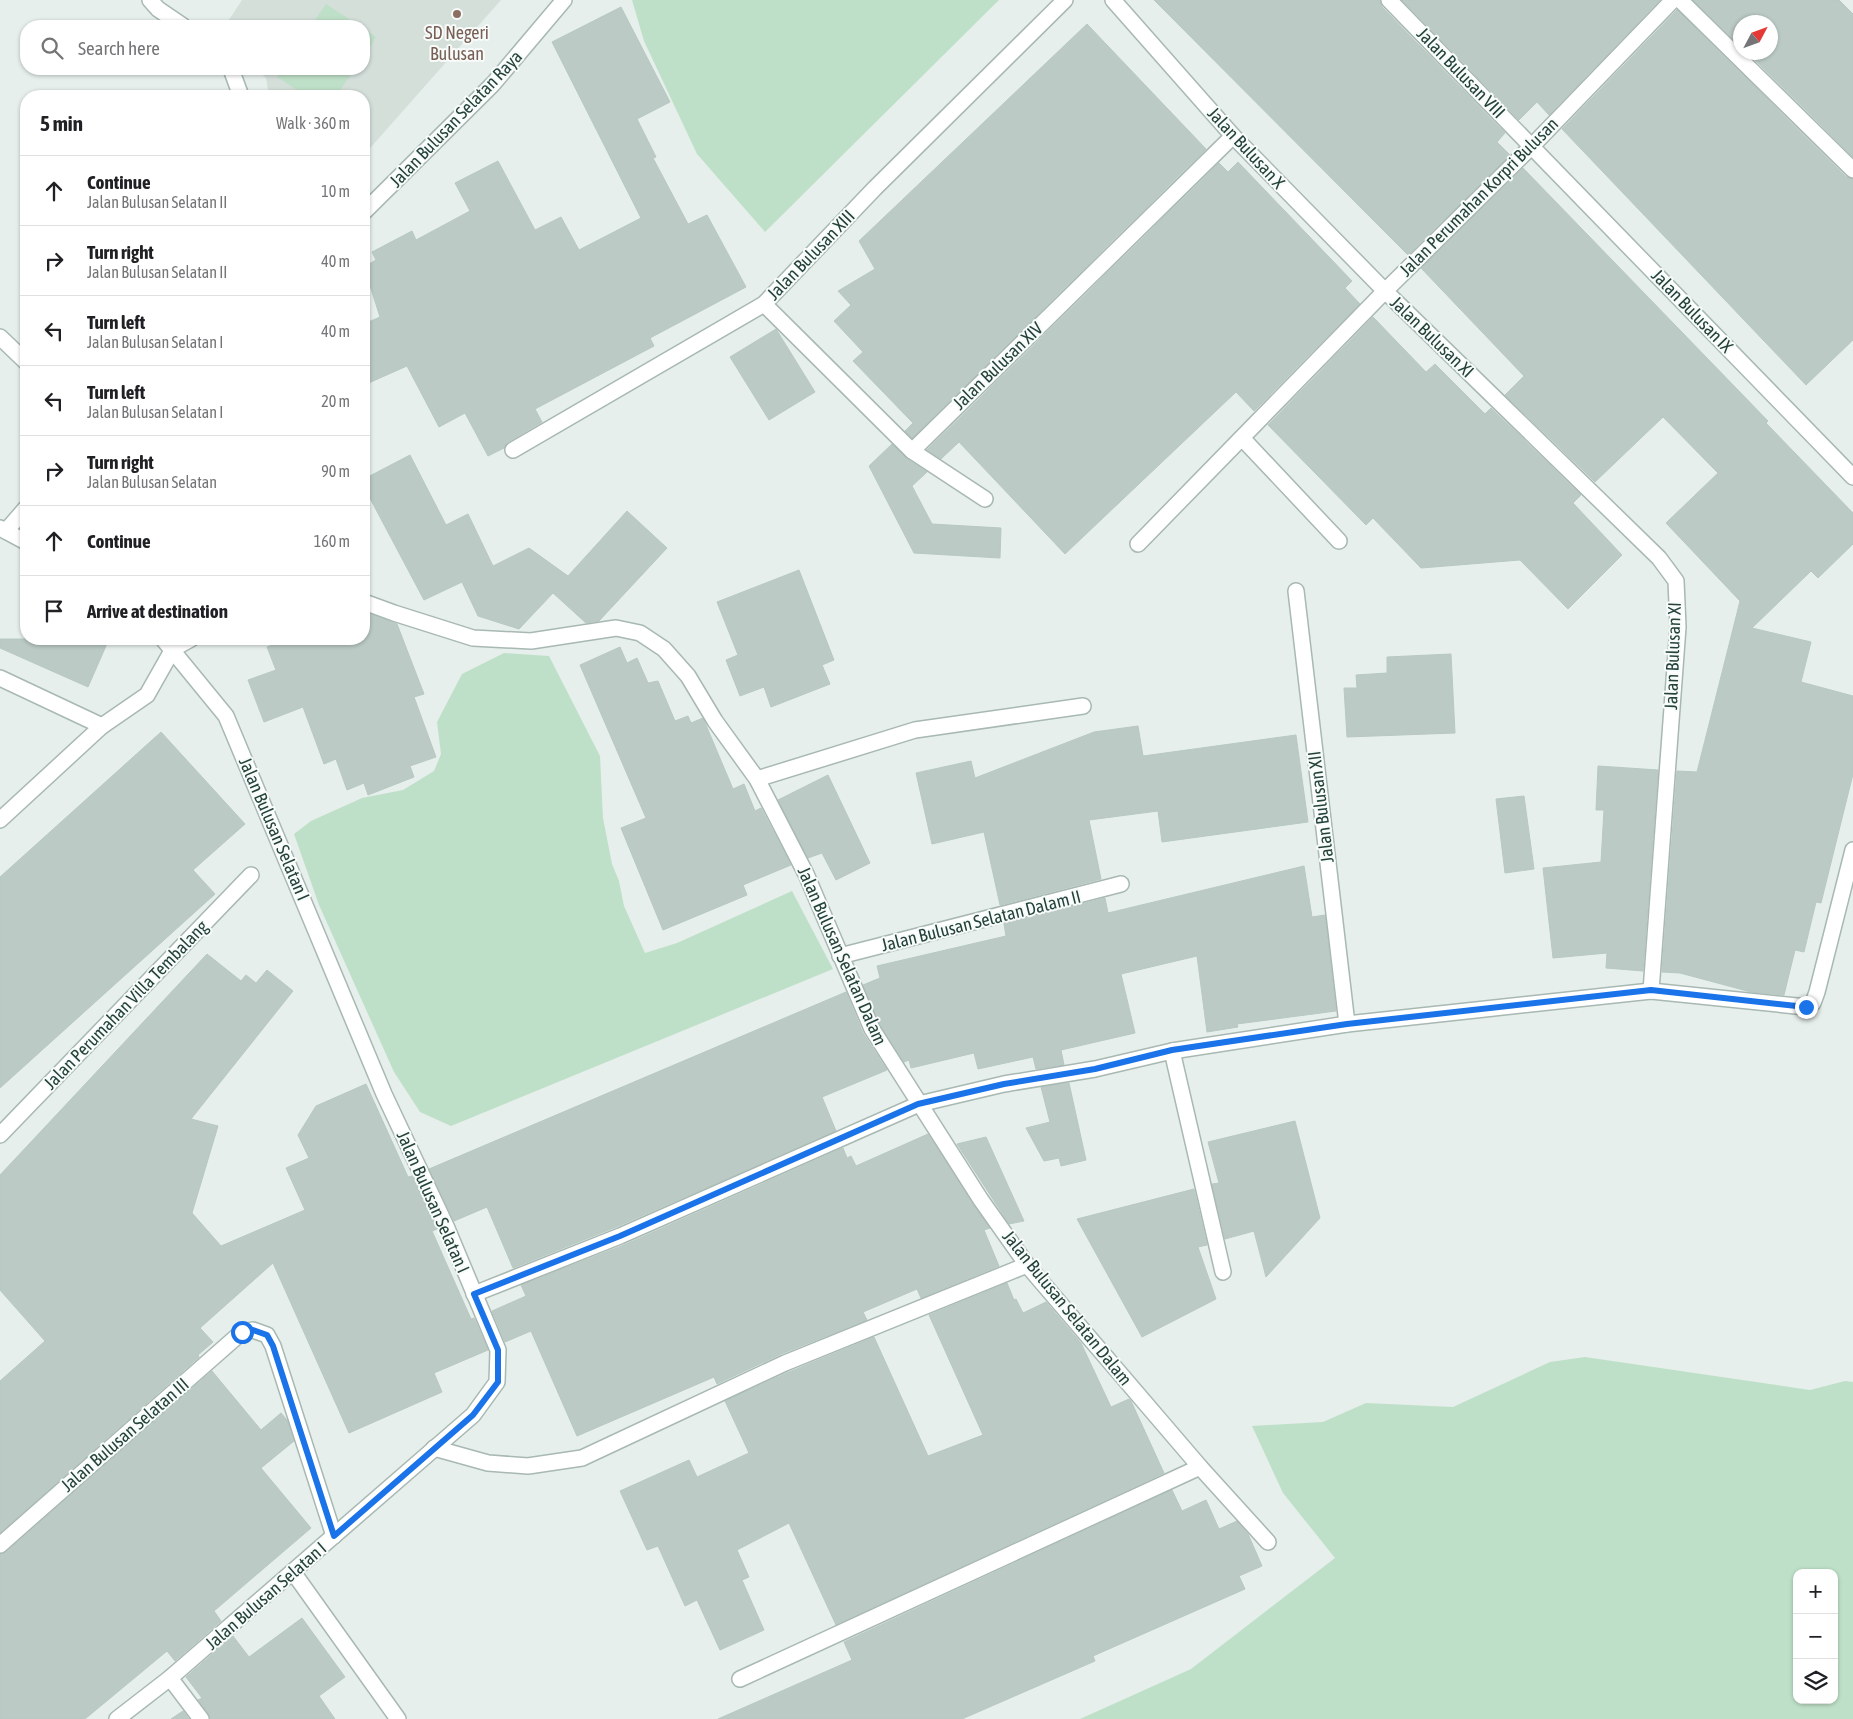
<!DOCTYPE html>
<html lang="en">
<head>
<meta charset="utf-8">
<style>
	body { margin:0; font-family:"Asap Condensed",sans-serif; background:#f6f6f6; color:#202124 }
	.controls { position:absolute; right:15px; bottom:15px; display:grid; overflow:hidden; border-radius:10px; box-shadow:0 1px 4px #0004 }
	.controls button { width:45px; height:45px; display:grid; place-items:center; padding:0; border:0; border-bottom:1px solid #e0e0e0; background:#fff; color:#202124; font:25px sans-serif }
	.compass { position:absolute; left:1733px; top:15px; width:45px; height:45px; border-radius:50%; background:#fff; box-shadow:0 1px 4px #0004; rotate:49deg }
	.stop { position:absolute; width:15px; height:15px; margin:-11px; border:4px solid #1a73e8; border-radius:50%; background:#fff }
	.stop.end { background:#1a73e8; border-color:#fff; box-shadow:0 1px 5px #0008 }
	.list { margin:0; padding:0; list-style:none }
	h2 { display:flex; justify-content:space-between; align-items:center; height:65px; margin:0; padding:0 20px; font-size:21px }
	h2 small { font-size:16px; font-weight:400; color:#757577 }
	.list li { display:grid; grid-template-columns:32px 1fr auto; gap:15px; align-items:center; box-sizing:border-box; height:70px; padding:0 20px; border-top:1px solid #e0e0e0 }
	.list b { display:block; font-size:19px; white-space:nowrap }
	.list p { margin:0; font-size:16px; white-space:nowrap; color:#757577 }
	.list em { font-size:16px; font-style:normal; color:#757577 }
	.icon { flex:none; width:28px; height:28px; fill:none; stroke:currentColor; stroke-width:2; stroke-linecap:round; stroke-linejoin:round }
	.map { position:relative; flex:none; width:1853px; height:1719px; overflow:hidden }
	.search { position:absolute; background:#fff; box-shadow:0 1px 4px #0004; left:20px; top:20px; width:350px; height:55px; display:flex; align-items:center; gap:12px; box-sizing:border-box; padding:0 18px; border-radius:20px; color:#757577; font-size:19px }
	.panel { position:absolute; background:#fff; box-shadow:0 1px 4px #0004; left:20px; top:90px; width:350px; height:555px; border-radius:20px }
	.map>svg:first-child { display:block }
	.built { fill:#d4dfda }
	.green { fill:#bfe0c8; fill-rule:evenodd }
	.building { fill:#bbcac4; stroke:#b8c9c2 }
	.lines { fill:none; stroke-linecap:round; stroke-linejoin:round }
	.minor-casing { stroke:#a8b8b2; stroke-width:18 }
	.minor { stroke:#fff; stroke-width:15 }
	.route { stroke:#1a73e8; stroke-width:6 }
	.education-dot { fill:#8d6e63; stroke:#f7fbf9; stroke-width:2 }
	.labels { text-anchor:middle; stroke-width:4; stroke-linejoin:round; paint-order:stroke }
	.education-label { font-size:18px; fill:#785e54; stroke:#f7fbf9 }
	.street-label { font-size:18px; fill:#24423a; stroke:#f7fbf9 }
</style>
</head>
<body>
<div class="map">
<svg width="1853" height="1719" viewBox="0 0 1853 1719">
	<rect width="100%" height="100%" fill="#e6efeb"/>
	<polygon class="built" points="242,0 501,0 364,155 364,96 269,96 266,78 256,69 364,69 364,26 225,26"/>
	<g class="green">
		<polygon points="632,0 999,0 765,232 697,154 644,41"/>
		<polygon points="326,4 360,26 311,26"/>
		<polygon points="364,29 376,37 364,56"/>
		<polygon points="283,69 355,69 336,96 306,96 277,77"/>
		<polygon points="504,653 549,656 600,756 603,818 612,864 619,881 624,906 645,953 677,943 792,891 833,969 451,1126 420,1112 394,1072 319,905 294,834 311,821 362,798 403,790 434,771 441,754 437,722 462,674"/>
		<path d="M1585,1357L1810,1390L1845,1381L1853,1382V1719H1080L1191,1669L1335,1558L1283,1493L1252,1426L1323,1422L1366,1403L1453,1407L1550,1362ZM1797,1573H1834V1700H1797Z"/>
	</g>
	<g class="building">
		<polygon points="1154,0 1380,0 1382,7 1505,133 1497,142 1510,155 1408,255"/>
		<polygon points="1402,0 1660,0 1549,115 1537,102 1519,120"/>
		<polygon points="1693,0 1839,0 1853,14 1853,157 1747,52 1770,52 1770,22 1740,22 1740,46"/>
		<polygon points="621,7 670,102 637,119 656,157 653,158 688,224 707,215 746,287 650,338 654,346 535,409 542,422 508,442 504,448 488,456 465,413 439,427 407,366 364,385 364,324 380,317 364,267 376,260 372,252 412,231 416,240 470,211 455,183 498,161 535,230 561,217 579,250 641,218 552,42"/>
		<polygon points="1677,10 1846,177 1853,179 1853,340 1806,385 1562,129"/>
		<polygon points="1087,24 1206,149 912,438 905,431 913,423 853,361 863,352 834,321 851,305 838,291 875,269 859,241"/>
		<polygon points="1238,162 1352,281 1345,288 1360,304 1254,411 1236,392 1065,554 959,442 941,459 927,450 1219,163 1228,172"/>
		<polygon points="1523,168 1768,421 1766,423 1853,513 1853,544 1818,578 1811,571 1752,628 1811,642 1801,682 1853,696 1853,774 1821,903 1816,902 1804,952 1795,950 1784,995 1751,992 1680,973 1662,972 1677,771 1697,772 1740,601 1666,523 1718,473 1663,417 1595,482 1505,395 1524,376 1421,268"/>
		<polygon points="1373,317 1426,372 1435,364 1485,414 1491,408 1581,495 1573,503 1622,555 1568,609 1520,560 1421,568 1373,518 1366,525 1268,425"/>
		<polygon points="776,329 815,392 769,420 730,357"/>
		<polygon points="892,444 907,459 927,472 912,486 932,524 1001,528 1000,558 914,553 869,466"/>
		<polygon points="410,455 446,525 468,514 493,566 529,548 568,576 627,511 667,548 599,621 586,623 553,593 519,629 478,616 462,582 424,600 364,487 364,479"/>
		<polygon points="799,570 834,660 822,665 830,684 771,707 764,687 740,696 726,660 738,655 717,602"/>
		<polygon points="364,612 397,624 424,694 414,697 436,757 410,766 414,777 368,795 364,783 347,790 336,759 324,764 303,707 264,722 248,680 276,670 267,647 289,639 364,639"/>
		<polygon points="0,639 109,639 88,687 0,648"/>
		<polygon points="620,647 627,663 637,658 648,683 658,681 675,721 688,716 691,723 703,718 733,789 744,784 755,811 761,808 791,865 743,885 747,895 663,930 621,828 646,818 580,665"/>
		<polygon points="1451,654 1455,733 1347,737 1344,688 1357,688 1356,675 1387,673 1387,657"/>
		<polygon points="1138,726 1143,756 1296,735 1308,822 1162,842 1158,811 1089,820 1101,879 1000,905 984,832 932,844 916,773 971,761 975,778 1094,732"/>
		<polygon points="161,732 245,824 193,870 215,894 0,1088 0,877"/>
		<polygon points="1598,766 1658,770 1643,971 1606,968 1607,953 1553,958 1543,868 1601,862 1604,810 1596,810"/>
		<polygon points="828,775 870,863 836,880 822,853 808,858 778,800"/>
		<polygon points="1524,796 1534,869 1505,873 1496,799"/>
		<polygon points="1304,866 1312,917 1325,915 1336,1011 1237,1024 1238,1027 1207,1032 1197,956 1121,974 1135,1033 1061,1050 1064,1065 1036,1069 1033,1057 978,1069 974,1053 911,1068 909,1060 904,1062 880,1025 863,985 880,978 877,966 1006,936 1004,924 1105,898 1108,913"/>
		<polygon points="207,954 241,981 246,975 256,983 267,970 293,991 191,1119 218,1126 192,1213 221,1246 305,1210 286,1168 309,1158 298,1135 316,1106 366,1084 408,1177 412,1176 437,1229 432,1231 471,1319 474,1318 488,1350 434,1373 442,1392 349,1433 273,1263 200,1328 213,1342 198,1355 199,1357 0,1533 0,1381 45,1341 0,1290 0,1175"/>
		<polygon points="846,992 863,1033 887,1070 822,1097 836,1131 616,1227 513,1268 487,1207 454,1221 429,1169"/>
		<polygon points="1069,1083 1086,1160 1061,1166 1059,1158 1044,1161 1026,1128 1050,1122 1041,1087"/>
		<polygon points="1295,1121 1320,1218 1266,1277 1254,1231 1225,1239 1212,1184 1219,1183 1208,1142"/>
		<polygon points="928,1134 990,1228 984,1230 999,1266 921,1298 917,1289 863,1312 867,1320 781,1354 717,1384 714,1377 577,1436 531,1331 505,1342 492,1311 526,1296 521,1285 624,1245 843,1148 847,1158 851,1156 856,1166"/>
		<polygon points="986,1137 1024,1221 1009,1224 957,1144"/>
		<polygon points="1194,1189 1207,1245 1198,1247 1216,1299 1142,1337 1077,1219"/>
		<polygon points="1007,1283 1014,1300 1016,1299 1023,1313 1046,1302 1081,1343 1111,1407 1129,1399 1131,1401 1164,1473 836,1625 789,1523 737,1550 749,1577 742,1580 764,1630 720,1650 697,1600 685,1606 658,1546 647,1550 620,1491 689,1460 697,1477 749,1453 725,1401 789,1372 874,1337 928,1456 983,1435 929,1315"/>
		<polygon points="212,1371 261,1430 281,1413 287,1420 294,1441 261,1468 311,1528 214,1611 221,1621 175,1661 167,1651 85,1719 0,1719 0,1554 6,1552"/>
		<polygon points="1172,1490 1182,1511 1206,1500 1219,1529 1237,1521 1248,1534 1262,1566 1239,1576 1245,1589 1093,1656 1095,1661 962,1719 718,1719 852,1660 844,1642"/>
		<polygon points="302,1618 345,1677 319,1696 335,1719 210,1719 208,1713 198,1700 202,1698 186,1677 233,1636 249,1657"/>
		<polygon points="183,1711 189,1719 171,1719"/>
	</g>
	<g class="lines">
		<g class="minor-casing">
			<g id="minor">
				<polyline points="150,0 158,9 183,26"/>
				<polyline points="1113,0 1233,136 1385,291 1659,558 1676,581 1678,627 1651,991"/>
				<polyline points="1389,0 1853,477"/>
				<polyline points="1680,0 1853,170"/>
				<polyline points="231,69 241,96"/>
				<polyline points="364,212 493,84 564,0"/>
				<polyline points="764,304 912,451 1233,136"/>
				<polyline points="0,337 26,362"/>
				<polyline points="1242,438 1339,541"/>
				<polyline points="513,450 764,304 875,188 1065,0"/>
				<polyline points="912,451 985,499"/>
				<polyline points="0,528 26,542"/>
				<polyline points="6,531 26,508"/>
				<polyline points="1138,544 1385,291 1532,146 1673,0"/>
				<polyline points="1296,591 1347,1024"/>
				<polyline points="364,602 394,613 473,638 531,641 616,628 640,633 664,649 688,676 715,721 757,779 806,874 872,1029 981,1200 1027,1265 1200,1467 1268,1542"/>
				<polyline points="0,678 102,726"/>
				<polyline points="757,779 915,730 1083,706"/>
				<polyline points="0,820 102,726 147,695 173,649 191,639"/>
				<polyline points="840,956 1121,884"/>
				<polyline points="1172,1051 1223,1272"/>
				<polyline points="0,1135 251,875"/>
				<polyline points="474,1294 620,1236 919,1104 1004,1084 1095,1069 1172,1051 1347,1024 1651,991 1806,1007 1813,1003 1817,992 1853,850"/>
				<polyline points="434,1448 488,1463 528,1466 582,1458 785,1363 1027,1265"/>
				<polyline points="0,1545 242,1332 253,1330 267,1335 273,1346 334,1536"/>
				<polyline points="293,1572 398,1719"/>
				<polyline points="170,1678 201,1719"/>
				<polyline points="740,1679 1200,1467"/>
				<polyline points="117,1719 170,1678 473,1415 497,1382 498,1350 446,1226 384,1094 226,716 163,639"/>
			</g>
		</g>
		<use href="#minor" class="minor"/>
	</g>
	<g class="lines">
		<polyline class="route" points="242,1332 253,1330 267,1335 273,1346 334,1536 473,1415 498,1382 498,1350 474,1294 620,1236 918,1104 1004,1084 1095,1069 1172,1050 1347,1024 1651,990 1806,1007"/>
	</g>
	<circle class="education-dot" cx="457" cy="14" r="5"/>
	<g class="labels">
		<g class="education-label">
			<text x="457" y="39">SD Negeri<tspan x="457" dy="21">Bulusan</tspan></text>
		</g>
		<g class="street-label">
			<text transform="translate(1461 73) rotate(46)" y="6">Jalan Bulusan VIII</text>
			<text transform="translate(456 119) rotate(-46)" y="6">Jalan Bulusan Selatan Raya</text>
			<text transform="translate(1246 148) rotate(47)" y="6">Jalan Bulusan X</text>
			<text transform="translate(1479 197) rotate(-45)" y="6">Jalan Perumahan Korpri Bulusan</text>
			<text transform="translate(811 255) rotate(-46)" y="6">Jalan Bulusan XIII</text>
			<text transform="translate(1692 311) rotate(46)" y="6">Jalan Bulusan IX</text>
			<text transform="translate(1432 337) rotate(44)" y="6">Jalan Bulusan XI</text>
			<text transform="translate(998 366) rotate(-44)" y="6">Jalan Bulusan XIV</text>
			<text transform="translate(1673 656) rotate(-88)" y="6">Jalan Bulusan XI</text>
			<text transform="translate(1321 807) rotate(-97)" y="6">Jalan Bulusan XII</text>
			<text transform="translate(274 829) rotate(67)" y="6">Jalan Bulusan Selatan I</text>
			<text transform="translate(981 921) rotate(-14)" y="6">Jalan Bulusan Selatan Dalam II</text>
			<text transform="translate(842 956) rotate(66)" y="6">Jalan Bulusan Selatan Dalam</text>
			<text transform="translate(126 1005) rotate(-46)" y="6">Jalan Perumahan Villa Tembalang</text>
			<text transform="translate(433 1202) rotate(66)" y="6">Jalan Bulusan Selatan I</text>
			<text transform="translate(1067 1308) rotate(51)" y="6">Jalan Bulusan Selatan Dalam</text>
			<text transform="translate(125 1435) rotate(-41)" y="6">Jalan Bulusan Selatan III</text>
			<text transform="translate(266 1596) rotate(-41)" y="6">Jalan Bulusan Selatan I</text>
		</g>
	</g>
</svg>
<div class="controls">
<button>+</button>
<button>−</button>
<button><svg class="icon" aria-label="layers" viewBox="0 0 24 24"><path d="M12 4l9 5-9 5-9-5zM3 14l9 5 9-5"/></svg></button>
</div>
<svg class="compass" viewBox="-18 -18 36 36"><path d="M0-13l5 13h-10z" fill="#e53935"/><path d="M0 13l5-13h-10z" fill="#757577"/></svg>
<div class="stop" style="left:242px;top:1332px"></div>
<div class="stop end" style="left:1806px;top:1007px"></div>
<div class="search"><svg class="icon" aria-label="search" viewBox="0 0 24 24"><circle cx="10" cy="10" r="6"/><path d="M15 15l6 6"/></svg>Search here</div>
<section class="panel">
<h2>5 min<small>Walk · 360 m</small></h2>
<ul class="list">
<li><svg class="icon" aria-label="ahead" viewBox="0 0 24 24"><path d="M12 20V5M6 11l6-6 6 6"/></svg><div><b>Continue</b><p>Jalan Bulusan Selatan II</p></div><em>10 m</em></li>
<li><svg class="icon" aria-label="right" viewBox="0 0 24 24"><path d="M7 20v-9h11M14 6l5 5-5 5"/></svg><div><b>Turn right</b><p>Jalan Bulusan Selatan II</p></div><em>40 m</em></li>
<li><svg class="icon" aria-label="left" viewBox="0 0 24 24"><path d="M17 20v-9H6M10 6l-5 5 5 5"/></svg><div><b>Turn left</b><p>Jalan Bulusan Selatan I</p></div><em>40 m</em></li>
<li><svg class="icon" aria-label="left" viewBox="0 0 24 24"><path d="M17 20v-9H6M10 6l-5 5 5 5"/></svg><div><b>Turn left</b><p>Jalan Bulusan Selatan I</p></div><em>20 m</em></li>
<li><svg class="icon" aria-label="right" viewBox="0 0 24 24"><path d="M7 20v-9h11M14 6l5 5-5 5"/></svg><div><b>Turn right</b><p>Jalan Bulusan Selatan</p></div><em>90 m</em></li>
<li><svg class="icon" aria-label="ahead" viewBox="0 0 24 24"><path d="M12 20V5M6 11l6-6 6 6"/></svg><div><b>Continue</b></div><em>160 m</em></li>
<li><svg class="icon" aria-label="arrive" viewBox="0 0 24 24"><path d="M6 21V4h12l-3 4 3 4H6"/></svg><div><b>Arrive at destination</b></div></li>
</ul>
</section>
</div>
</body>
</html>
